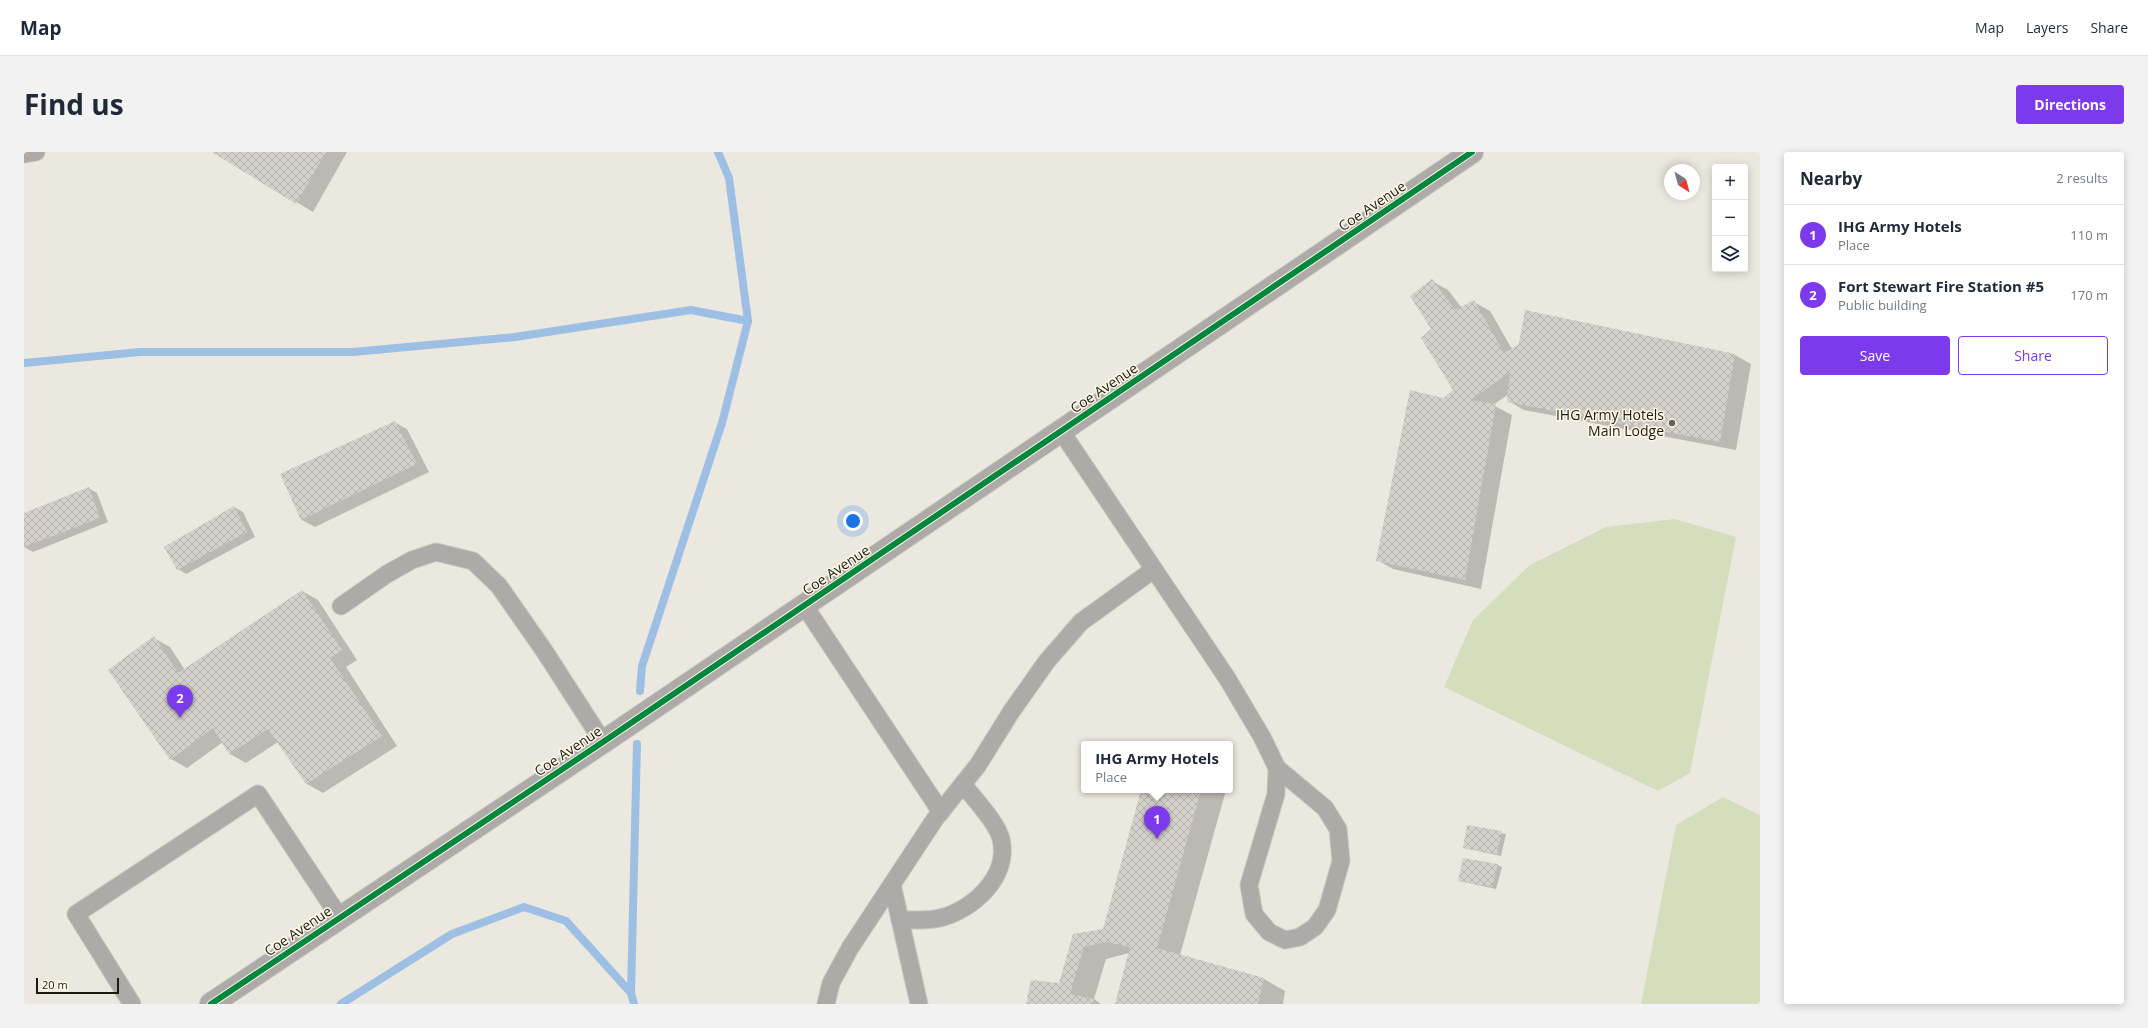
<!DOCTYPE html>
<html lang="en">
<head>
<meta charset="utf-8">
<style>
	body { margin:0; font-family:"Open Sans",sans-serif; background:#f2f2f3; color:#1f2937 }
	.controls { position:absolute; right:12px; top:12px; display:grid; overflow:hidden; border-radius:4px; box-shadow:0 2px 10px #0003 }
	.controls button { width:36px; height:36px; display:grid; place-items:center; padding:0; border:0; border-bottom:1px solid #e0e1e3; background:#fff; color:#1f2937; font:20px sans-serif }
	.compass { position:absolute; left:1640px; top:12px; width:36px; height:36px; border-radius:50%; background:#fff; box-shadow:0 2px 10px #0003; rotate:144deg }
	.scale { position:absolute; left:12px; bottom:10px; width:83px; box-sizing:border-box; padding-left:4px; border:2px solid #1c1a14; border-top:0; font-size:11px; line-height:14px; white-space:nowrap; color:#1c1a14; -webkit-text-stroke:3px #fef9e7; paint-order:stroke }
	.you { position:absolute; left:829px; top:369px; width:14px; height:14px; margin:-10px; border:3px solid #fff; border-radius:50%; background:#1a73e8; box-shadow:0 0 0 6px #1a73e833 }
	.badge { display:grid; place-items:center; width:26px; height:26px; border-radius:50%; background:#7c3aed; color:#fff; font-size:13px; font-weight:700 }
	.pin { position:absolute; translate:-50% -33px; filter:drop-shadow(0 1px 2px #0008) }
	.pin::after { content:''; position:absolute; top:21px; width:14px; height:12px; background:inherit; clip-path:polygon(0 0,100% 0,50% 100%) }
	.popup { position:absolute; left:1057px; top:589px; width:152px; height:52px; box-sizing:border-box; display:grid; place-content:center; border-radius:4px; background:#fff; filter:drop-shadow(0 1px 3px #0005); font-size:13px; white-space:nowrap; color:#747a83 }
	.popup b { font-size:15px; color:#1f2937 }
	.popup::after { content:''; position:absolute; left:50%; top:100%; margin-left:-8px; border:8px solid transparent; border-top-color:#fff }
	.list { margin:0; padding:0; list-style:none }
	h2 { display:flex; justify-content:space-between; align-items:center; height:52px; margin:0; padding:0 16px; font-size:17px }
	h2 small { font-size:13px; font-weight:400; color:#747a83 }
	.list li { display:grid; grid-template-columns:26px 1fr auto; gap:12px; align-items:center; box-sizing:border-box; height:60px; padding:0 16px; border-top:1px solid #e0e1e3 }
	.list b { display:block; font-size:15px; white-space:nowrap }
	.list p { margin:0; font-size:13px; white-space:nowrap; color:#747a83 }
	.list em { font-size:13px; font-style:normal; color:#747a83 }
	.actions { display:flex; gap:8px; padding:12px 16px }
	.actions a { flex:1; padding:9px 0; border:1px solid #7c3aed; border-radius:4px; text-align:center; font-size:14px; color:#7c3aed }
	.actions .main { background:#7c3aed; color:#fff }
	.icon { flex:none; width:22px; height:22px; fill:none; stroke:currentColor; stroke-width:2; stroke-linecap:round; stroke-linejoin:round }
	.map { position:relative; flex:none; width:1736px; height:852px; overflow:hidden; border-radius:4px }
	header { display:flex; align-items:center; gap:24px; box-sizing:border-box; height:56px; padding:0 20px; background:#fff; border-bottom:1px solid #e0e1e3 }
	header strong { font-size:19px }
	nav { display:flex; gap:22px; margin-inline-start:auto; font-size:14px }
	.intro { display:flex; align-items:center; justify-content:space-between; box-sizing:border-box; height:96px; padding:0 24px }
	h1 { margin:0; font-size:28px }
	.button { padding:10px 18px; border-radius:4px; background:#7c3aed; color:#fff; font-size:14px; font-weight:700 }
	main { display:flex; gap:24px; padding:0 24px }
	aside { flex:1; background:#fff; border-radius:4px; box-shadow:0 2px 10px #0003 }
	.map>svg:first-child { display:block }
	.green { fill:#d4debc }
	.shadow { fill:#0003 }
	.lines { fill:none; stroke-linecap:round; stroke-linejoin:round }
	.stream { stroke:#9dbfe4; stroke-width:8 }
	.building { fill:url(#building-cross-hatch) }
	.lane-casing { stroke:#c9c6bf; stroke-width:19 }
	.street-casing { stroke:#c9c6bf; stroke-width:24 }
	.lane { stroke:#adaaa8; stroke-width:17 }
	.street { stroke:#adaaa8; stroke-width:22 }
	.cycleway-casing { stroke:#fef9e7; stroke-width:8 }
	.cycleway { stroke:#00873e; stroke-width:6 }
	.poi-dot { fill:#64625b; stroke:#fef9e7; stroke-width:1.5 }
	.labels { text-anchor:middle; stroke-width:3; stroke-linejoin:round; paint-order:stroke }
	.street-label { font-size:14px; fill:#1c1a14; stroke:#fef9e7 }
	.poi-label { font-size:14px; fill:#1c1a14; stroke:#fef9e7; text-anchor:end }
</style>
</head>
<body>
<header>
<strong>Map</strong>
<nav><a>Map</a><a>Layers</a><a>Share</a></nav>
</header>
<div class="intro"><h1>Find us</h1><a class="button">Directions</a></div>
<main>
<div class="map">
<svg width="1736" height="852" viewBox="0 0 1736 852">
	<defs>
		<pattern id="building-cross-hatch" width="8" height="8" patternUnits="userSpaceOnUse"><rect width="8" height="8" fill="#d4d1ca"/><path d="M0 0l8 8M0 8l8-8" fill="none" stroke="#b5b3ad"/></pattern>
	</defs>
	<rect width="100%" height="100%" fill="#ebe8df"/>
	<g class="green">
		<polygon points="1651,367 1712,385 1666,621 1634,639 1420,535 1449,468 1506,413 1582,375"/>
		<polygon points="1699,645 1736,663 1736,852 1617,852 1652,673"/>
	</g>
	<g class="shadow">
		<polygon points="190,0 323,0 289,60"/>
		<polygon points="1408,129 1424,138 1438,156 1450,150 1466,159 1488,197 1495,192 1502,159 1711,203 1727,212 1712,298 1500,258 1484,249 1485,242 1469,253 1488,263 1457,437 1369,417 1353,408 1420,247 1430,238 1408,177"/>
		<polygon points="370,270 383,277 405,320 291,375 278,368 258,323"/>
		<polygon points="64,336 73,341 84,370 9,400 0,395 0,362"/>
		<polygon points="210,355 219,360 231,385 162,422 154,417"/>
		<polygon points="278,439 294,448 333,508 322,515 373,594 299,641 283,632 254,590 222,611 206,602 199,590 163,616 147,607 130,486 146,495 161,518"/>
		<polygon points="1119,638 1202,638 1156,803 1240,827 1261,839 1259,852 1092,852 1105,801 1082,807 1070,847 1077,852 1003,852 1036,832 1050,783 1080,778"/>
		<polygon points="1444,674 1482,682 1477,704 1440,696"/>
		<polygon points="1474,713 1478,715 1472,737 1435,729"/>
	</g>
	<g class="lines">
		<g class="stream">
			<polyline points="0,211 116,200 329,200 491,185 667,158 724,169"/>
			<polyline points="616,539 618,514 698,271 724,169 705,26 694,0"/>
			<polyline points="317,852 428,782 500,755 542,769 607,841"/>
			<polyline points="610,852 607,841 613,592"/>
		</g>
	</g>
	<g class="building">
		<polygon points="188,0 302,0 272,52"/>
		<polygon points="1408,127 1431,158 1450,148 1480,201 1495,192 1501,158 1711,202 1696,290 1483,250 1486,220 1447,248 1472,252 1441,428 1352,409 1386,238 1419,246 1429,238 1397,186 1407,177 1386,144"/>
		<polygon points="371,269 393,312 277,368 256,322"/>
		<polygon points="65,335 76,366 0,395 0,361"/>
		<polygon points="210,354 223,380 153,418 140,395"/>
		<polygon points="278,438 318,498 306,506 358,584 282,632 244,577 205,602 189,576 146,608 84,518 130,484 154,521"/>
		<polygon points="1117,638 1177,638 1133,796 1240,826 1234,852 1091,852 1106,795 1082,790 1060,795 1046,842 1070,847 1068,852 1002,852 1007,828 1035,831 1049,782 1079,777"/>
		<polygon points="1443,673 1478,679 1473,702 1439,696"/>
		<polygon points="1439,706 1474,712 1468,735 1434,729"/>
	</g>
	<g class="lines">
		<g class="lane-casing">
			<g id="lane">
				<polyline points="0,2 12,0"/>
				<polyline points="1037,279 1203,526 1238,585 1253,616 1252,642 1225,733 1230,762 1245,780 1261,788 1276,785 1291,775 1303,758 1317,709 1314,677 1301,656 1253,616"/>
				<polyline points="780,453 917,660"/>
				<polyline points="317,454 363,422 388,408 412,400 449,409 475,434 521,500 579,590"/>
				<polyline points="868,732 895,852"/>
				<path d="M876,768C889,768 903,769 916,766C949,758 986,724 977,687C973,670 950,647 939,632"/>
				<polyline points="108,852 52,762 234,642 316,766"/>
				<polyline points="802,852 807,831 826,796 911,667 954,613 987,560 1023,509 1057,470 1129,418"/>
			</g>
		</g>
		<g class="street-casing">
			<polyline id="street" points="187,852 579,590 1448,0"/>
		</g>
		<use href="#lane" class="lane"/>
		<use href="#street" class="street"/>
		<g class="cycleway-casing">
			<polyline id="cycleway" points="187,852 579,590 1448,0"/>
		</g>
		<use href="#cycleway" class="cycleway"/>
	</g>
	<circle class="poi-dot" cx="1648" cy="271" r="4"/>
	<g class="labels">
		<g class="street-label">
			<text transform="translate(1348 54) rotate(-34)" y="5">Coe Avenue</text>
			<text transform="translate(1080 236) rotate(-34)" y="5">Coe Avenue</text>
			<text transform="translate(812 418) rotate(-34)" y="5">Coe Avenue</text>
			<text transform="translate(544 599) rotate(-34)" y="5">Coe Avenue</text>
			<text transform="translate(274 779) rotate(-34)" y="5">Coe Avenue</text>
		</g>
		<g class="poi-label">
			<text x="1640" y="268">IHG Army Hotels<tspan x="1640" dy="16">Main Lodge</tspan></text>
		</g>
	</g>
</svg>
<div class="controls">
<button>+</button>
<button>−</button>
<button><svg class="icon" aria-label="layers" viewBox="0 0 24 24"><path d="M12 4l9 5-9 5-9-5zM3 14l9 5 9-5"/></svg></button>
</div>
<svg class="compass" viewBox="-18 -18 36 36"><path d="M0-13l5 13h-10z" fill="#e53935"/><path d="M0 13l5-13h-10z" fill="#747a83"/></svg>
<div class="scale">20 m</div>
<div class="you"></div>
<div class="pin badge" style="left:1133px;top:687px">1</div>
<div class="popup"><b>IHG Army Hotels</b>Place</div>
<div class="pin badge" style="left:156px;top:566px">2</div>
</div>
<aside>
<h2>Nearby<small>2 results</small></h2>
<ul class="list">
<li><span class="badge">1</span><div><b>IHG Army Hotels</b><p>Place</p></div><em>110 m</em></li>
<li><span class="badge">2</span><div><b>Fort Stewart Fire Station #5</b><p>Public building</p></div><em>170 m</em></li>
</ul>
<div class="actions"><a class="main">Save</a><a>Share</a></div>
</aside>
</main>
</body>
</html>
